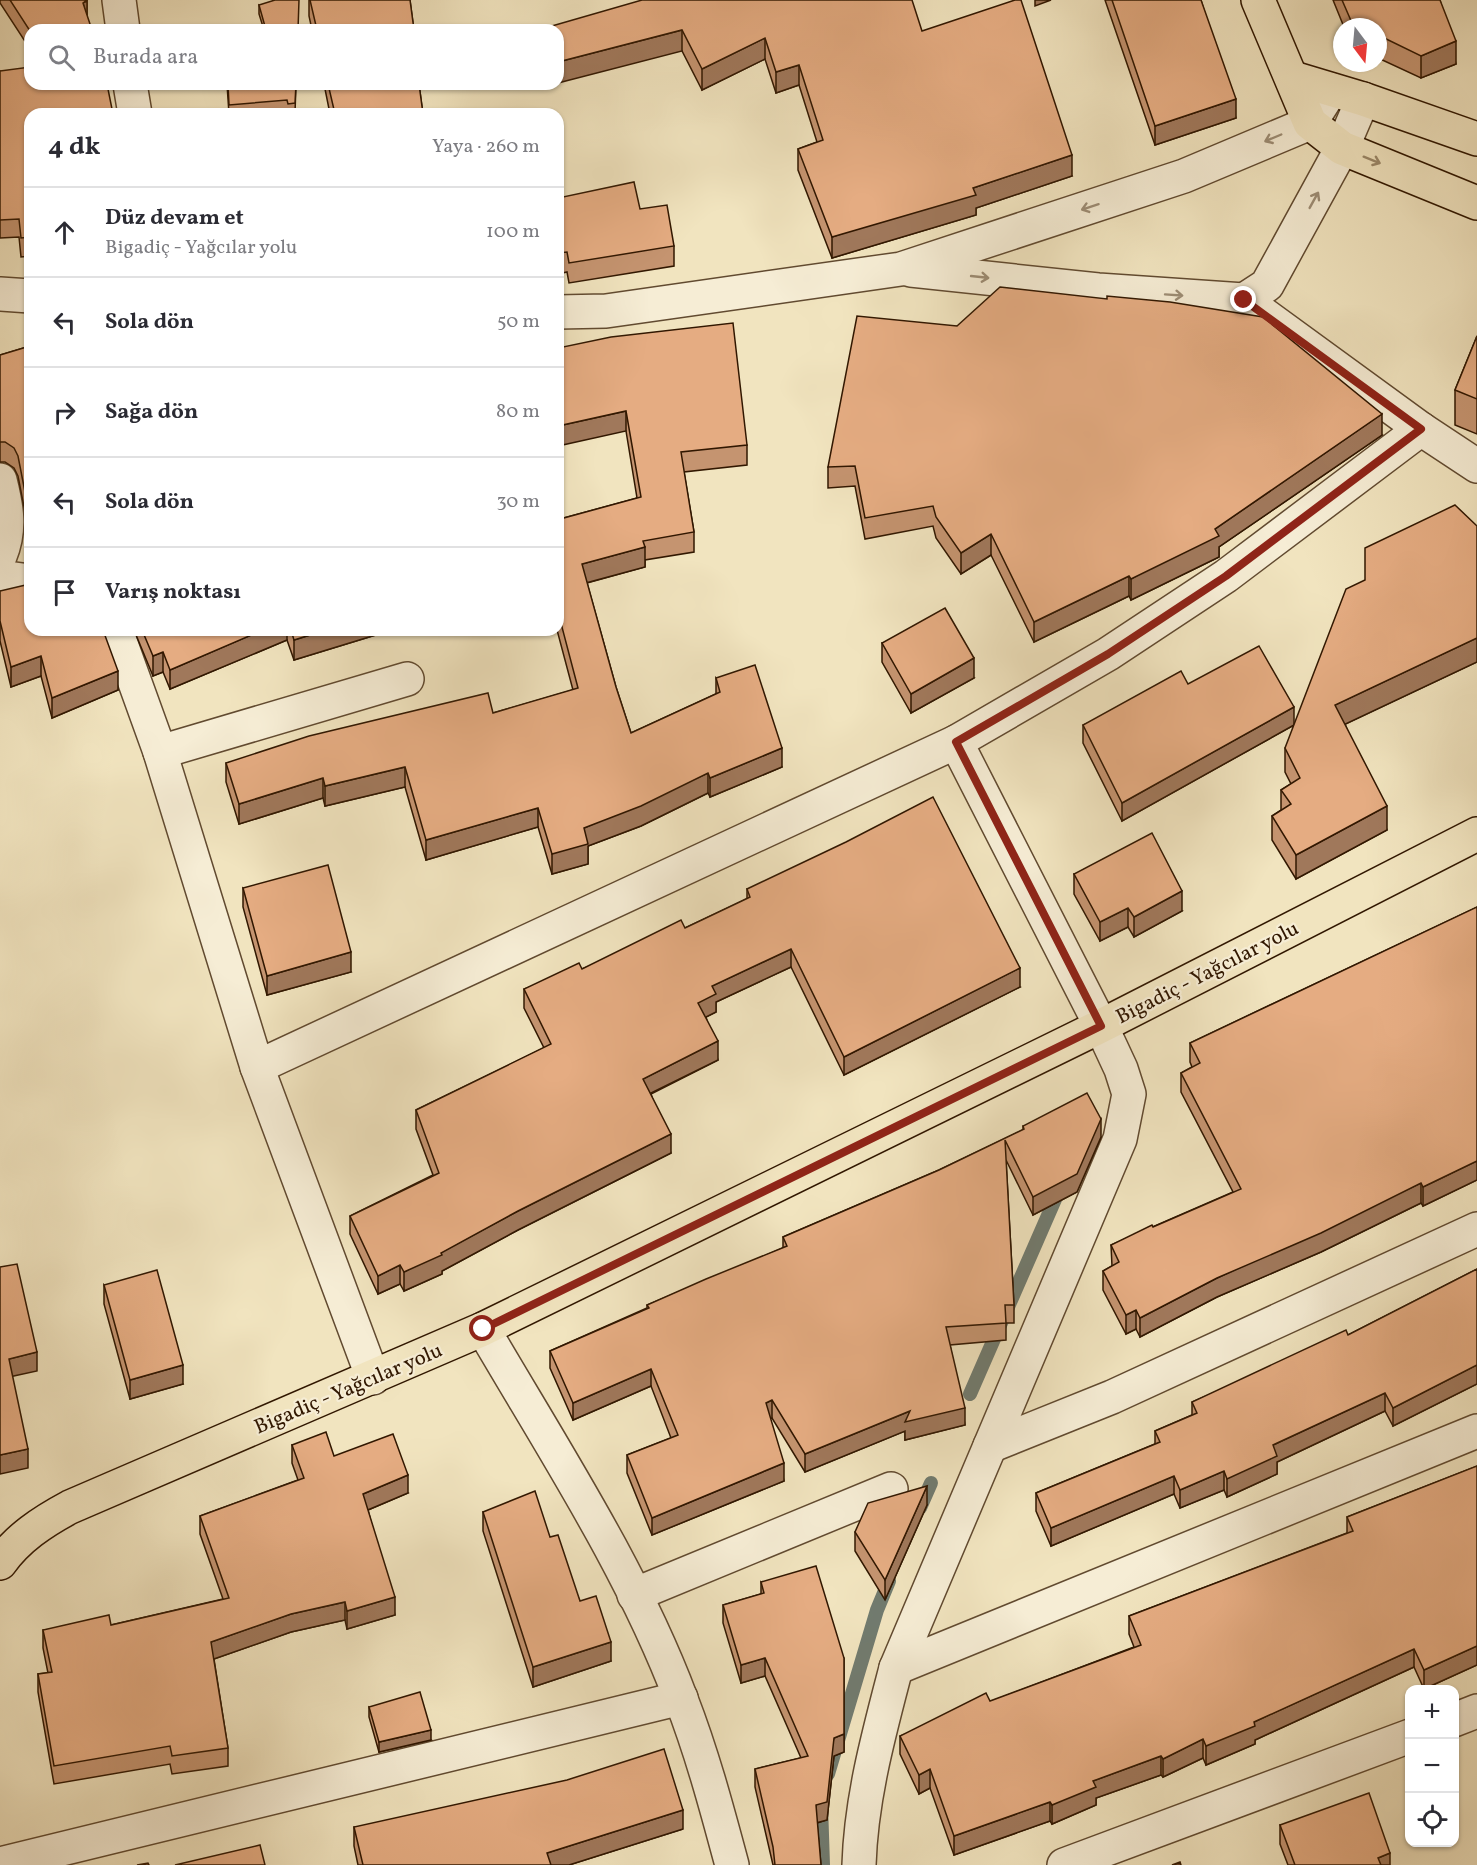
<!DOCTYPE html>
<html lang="tr">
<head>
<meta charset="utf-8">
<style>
	body { margin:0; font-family:Vollkorn,serif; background:#f2f2f3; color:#2b2b33 }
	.controls { position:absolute; right:18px; bottom:18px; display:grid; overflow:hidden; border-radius:12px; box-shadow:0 2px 4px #0004 }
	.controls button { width:54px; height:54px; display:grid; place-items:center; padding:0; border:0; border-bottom:2px solid #e1e1e2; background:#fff; color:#2b2b33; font:30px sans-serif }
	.compass { position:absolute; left:1333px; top:18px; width:54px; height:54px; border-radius:50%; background:#fff; box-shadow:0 2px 4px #0004; rotate:164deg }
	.stop { position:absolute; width:18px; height:18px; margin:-14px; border:4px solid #8f2418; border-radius:50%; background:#fff }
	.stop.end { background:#8f2418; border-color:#fff; box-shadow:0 2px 6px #0008 }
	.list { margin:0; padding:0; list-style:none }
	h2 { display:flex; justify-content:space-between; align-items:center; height:78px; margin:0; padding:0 24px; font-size:26px }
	h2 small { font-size:20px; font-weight:400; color:#7c7c81 }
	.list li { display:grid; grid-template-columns:39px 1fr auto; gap:18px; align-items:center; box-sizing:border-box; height:90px; padding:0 24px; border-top:2px solid #e1e1e2 }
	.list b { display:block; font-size:22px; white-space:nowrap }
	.list p { margin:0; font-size:20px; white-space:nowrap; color:#7c7c81 }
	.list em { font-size:20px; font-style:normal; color:#7c7c81 }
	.icon { flex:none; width:33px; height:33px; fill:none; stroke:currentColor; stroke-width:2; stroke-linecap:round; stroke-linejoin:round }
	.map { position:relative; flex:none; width:1477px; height:1865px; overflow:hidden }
	.search { position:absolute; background:#fff; box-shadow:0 2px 4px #0004; left:24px; top:24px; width:540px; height:66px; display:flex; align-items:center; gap:15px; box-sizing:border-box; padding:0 21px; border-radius:18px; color:#7c7c81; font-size:22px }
	.panel { position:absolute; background:#fff; box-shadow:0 2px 4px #0004; left:24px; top:108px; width:540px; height:528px; border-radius:18px }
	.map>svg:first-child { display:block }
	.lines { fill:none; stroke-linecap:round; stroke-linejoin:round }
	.stream { stroke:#717b6f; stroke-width:14 }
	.minor-casing { stroke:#614a30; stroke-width:36 }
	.major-casing { stroke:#311700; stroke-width:36 }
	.minor { stroke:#f6edd5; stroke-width:33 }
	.major { stroke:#f1e4bf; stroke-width:33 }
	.wall { fill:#c59470; stroke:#311700; stroke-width:1.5 }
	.shaded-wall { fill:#a0785b; stroke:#311700; stroke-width:1.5 }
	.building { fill:#e5ac82; stroke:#311700; stroke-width:1.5 }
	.oneway { stroke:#9d8d75 }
	.oneway2 { stroke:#9b8869 }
	.route { stroke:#8f2418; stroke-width:8 }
	.labels { text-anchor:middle; stroke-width:4.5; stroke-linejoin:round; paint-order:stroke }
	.street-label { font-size:21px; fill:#311700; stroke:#f6edd5 }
</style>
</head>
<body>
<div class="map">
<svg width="1477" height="1865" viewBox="0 0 1477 1865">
	<rect width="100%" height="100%" fill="#f1e4bf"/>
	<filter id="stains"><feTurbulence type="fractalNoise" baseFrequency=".00333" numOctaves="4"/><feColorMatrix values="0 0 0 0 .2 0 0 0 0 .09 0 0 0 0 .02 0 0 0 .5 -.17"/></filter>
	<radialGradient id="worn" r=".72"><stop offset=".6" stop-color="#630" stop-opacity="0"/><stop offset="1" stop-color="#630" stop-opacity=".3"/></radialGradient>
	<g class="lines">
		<g class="stream">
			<polyline points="970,1394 1060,1188"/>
			<polyline points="920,1508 931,1483"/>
			<polyline points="828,1774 877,1610 889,1581"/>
			<polyline points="821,1805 823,1865"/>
		</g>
		<g class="minor-casing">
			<g id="minor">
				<polyline points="119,0 123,30"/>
				<polyline points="130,84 135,114"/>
				<polyline points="911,270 1098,290 1244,300 1267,285 1342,148 1363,99"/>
				<polyline points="0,294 30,296"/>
				<polyline points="1244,300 1421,429 1477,466"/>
				<polyline points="558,312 606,311 901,269 1184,176 1310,123 1331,90"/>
				<path d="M0,480C7,508 11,529 0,556"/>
				<polyline points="0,577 30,581"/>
				<polyline points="116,630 160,752 257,1067 373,1378"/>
				<polyline points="160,752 407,679"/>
				<polyline points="257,1067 956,742 1108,654 1226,576 1421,429"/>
				<path d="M483,1329C553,1449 632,1569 681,1699C702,1753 717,1809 732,1865"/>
				<polyline points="990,1446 1112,1397 1477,1229"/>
				<polyline points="634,1595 891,1489"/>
				<polyline points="896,1668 1477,1431"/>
				<polyline points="1454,1720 1477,1711"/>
				<polyline points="0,1864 681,1698"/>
				<path d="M859,1865C861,1798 879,1733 896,1668L1120,1139L1129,1094L1121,1069L1101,1026L956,742"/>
				<polyline points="1064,1865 1410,1736"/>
			</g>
		</g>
		<g class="major-casing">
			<g id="major">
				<polyline points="1258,0 1310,123 1342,148 1477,203"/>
				<polyline points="1293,78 1363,99 1477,139"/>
				<path d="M0,1563C18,1538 42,1522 70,1507L483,1329L1101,1026L1477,834"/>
			</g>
		</g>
		<use href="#minor" class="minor"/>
		<use href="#major" class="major"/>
	</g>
	<g class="wall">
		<polygon points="0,0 87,0 87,15 30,30 30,49 0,3"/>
		<polygon points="309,0 410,0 414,30 312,30 309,16"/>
		<polygon points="642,0 922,31 1072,176 976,208 976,215 832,258 798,170 798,149 817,142 799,85 776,93 765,59 702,90 682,51"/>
		<polygon points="1105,0 1201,0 1236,118 1155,145"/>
		<polygon points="1333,0 1440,0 1456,64 1421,78 1378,58 1378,27 1344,27"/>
		<polygon points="259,5 298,30 264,30 259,14"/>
		<polygon points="0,71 30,114 30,256 21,257 19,237 0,238"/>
		<polygon points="227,84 296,84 295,113 288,114 287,110 229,114"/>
		<polygon points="324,84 419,84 423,114 330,114"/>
		<polygon points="558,198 640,209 674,246 674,266 569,283 567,272 558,274"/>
		<polygon points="957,326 1382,435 1219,547 1219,557 1131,600 1129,596 1034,642 991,555 961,574 936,538 933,526 865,539 855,486 828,488 828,467"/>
		<polygon points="1477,336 1477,434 1455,425 1455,390"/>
		<polygon points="30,346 30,510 25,512 18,476 14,468 5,462 0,462 0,355"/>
		<polygon points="558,348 747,445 747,465 684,472 694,532 694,552 645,560 645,567 587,583 616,687 631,733 716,694 716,678 782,767 710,797 708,793 641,826 588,846 588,864 552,874 538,827 426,860 405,787 325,806 323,798 239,824 226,782 226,763 493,713 573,690 557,630 558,511 560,519 637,498 626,431"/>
		<polygon points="1477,526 1477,662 1345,724 1387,830 1296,879 1272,840 1272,816 1281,810 1281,790 1291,784 1285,772 1285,748"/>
		<polygon points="0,591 118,690 52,718 41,676 11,687 0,641"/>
		<polygon points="134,630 392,630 294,660 287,640 170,689 163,672 153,676"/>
		<polygon points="882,643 974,678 911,713 882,662"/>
		<polygon points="1188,684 1294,725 1122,821 1083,743 1083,725"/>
		<polygon points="1074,874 1182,911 1134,937 1128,927 1100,941 1074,894"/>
		<polygon points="243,888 351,972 267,995 243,907"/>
		<polygon points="747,889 1020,987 844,1075 791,967 716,1002 716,1012 706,1017 718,1060 651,1094 671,1153 518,1230 442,1271 442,1274 404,1291 400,1284 378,1294 350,1234 350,1216 433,1175 416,1129 416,1110 544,1048 524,1008 524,989 582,969 685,928 747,899"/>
		<polygon points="1477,907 1477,1180 1423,1206 1421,1203 1321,1252 1217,1297 1140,1337 1136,1329 1126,1334 1103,1290 1103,1271 1112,1266 1111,1245 1233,1192 1181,1092 1181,1073 1192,1067 1190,1062 1190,1043"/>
		<polygon points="1023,1126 1101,1137 1077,1192 1033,1215 1006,1160 1014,1305 1014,1323 1006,1323 1006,1340 950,1345 965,1425 905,1440 905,1431 805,1472 772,1418 770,1418 784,1481 652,1535 627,1473 627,1455 671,1438 651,1386 573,1420 550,1368 550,1351 647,1308 647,1305 783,1248 783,1237 939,1170 1023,1130"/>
		<polygon points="1477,1269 1477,1384 1393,1426 1385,1411 1277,1462 1277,1474 1227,1497 1224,1490 1180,1508 1174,1494 1051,1546 1036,1511 1036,1493 1155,1444 1155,1431 1192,1415 1192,1402 1348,1335"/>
		<polygon points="104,1285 183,1384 130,1399 104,1304"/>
		<polygon points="292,1445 334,1456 408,1493 368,1510 395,1615 347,1629 345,1620 291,1632 214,1659 228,1748 228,1766 172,1774 170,1764 54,1784 38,1692 38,1674 48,1673 43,1648 43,1630 111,1625 223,1599 200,1534 200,1516 298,1480 292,1463"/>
		<polygon points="1477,1466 1477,1665 1424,1689 1414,1667 1255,1740 1255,1744 1206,1765 1203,1758 1163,1777 1161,1775 1096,1798 1096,1805 1052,1824 1050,1821 954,1855 930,1788 919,1794 900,1754 900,1736 1134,1647 1129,1634 1129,1616 1347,1533 1347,1517"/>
		<polygon points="927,1505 885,1600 855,1551 855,1532"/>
		<polygon points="483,1512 550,1537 580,1601 611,1661 533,1687 483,1531"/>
		<polygon points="761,1582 844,1658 844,1752 834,1756 827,1820 817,1823 821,1865 773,1865 755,1787 755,1769 801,1758 765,1676 741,1683 723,1623 723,1605 761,1594"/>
		<polygon points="369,1707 431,1740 379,1752 369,1717"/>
		<polygon points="1280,1825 1390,1865 1288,1865 1280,1844"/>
		<polygon points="354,1827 683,1829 569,1865 358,1865 354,1846"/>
	</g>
	<g class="shaded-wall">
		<polygon points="1035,0 1051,0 1035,6"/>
		<polygon points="87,1 87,19 83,3"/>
		<polygon points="682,30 682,51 558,83 558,62"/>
		<polygon points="765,38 765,59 702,90 702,69"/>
		<polygon points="1456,41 1456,64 1421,78 1421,56"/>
		<polygon points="799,65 799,85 776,93 776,72"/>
		<polygon points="1236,99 1236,118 1155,145 1155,126"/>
		<polygon points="1072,155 1072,176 976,208 976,215 832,258 832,237 973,188"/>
		<polygon points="626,411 626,431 558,446 558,426"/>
		<polygon points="1382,414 1382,435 1219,547 1219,557 1131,600 1131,579 1215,529"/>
		<polygon points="30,491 30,510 25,512 25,492"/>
		<polygon points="991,534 991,555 961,574 961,553"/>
		<polygon points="645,547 645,567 582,584 582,564"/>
		<polygon points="1129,576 1129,596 1034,642 1034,622"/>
		<polygon points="263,630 287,630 287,640 170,689 170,670"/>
		<polygon points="326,630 392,630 294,660 294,640"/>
		<polygon points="1477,638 1477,662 1335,729 1335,705"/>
		<polygon points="163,652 163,672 153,676 153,656"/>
		<polygon points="41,656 41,676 11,687 11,667"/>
		<polygon points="974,658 974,678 911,713 911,694"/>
		<polygon points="118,671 118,690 52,718 52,698"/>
		<polygon points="1294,707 1294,725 1122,821 1122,803"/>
		<polygon points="782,748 782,767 710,797 710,778"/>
		<polygon points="405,767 405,787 325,806 325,786"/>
		<polygon points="708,773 708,793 641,826 588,846 588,864 552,874 552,854 584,828"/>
		<polygon points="323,778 323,798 239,824 239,804"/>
		<polygon points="1387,806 1387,830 1296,879 1296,855"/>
		<polygon points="538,808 538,827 426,860 426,840"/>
		<polygon points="1182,891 1182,911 1134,937 1134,917"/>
		<polygon points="1128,908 1128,927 1100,941 1100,922"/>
		<polygon points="791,949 791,967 716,1002 716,1012 698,1021 698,1003 712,986"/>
		<polygon points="351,952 351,972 267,995 267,976"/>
		<polygon points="1020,968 1020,987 844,1075 844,1057"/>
		<polygon points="718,1041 718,1060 643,1097 643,1079"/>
		<polygon points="1101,1119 1101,1137 1077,1192 1033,1215 1033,1197"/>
		<polygon points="671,1134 671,1153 518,1230 442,1271 442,1274 404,1291 404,1272 518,1211"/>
		<polygon points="1477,1161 1477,1180 1423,1206 1423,1187"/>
		<polygon points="1421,1183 1421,1203 1321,1252 1217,1297 1140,1337 1140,1318 1217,1278"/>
		<polygon points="400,1265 400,1284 378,1294 378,1276"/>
		<polygon points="1136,1310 1136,1329 1126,1334 1126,1315"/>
		<polygon points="37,1352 37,1371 9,1377 9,1359"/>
		<polygon points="183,1365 183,1384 130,1399 130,1380"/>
		<polygon points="1477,1365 1477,1384 1393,1426 1393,1408"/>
		<polygon points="651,1369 651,1386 573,1420 573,1403"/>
		<polygon points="1385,1393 1385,1411 1277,1462 1277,1474 1227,1497 1227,1479 1273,1445"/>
		<polygon points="772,1400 772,1418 766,1420 766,1403"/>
		<polygon points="965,1408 965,1425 905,1440 905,1431 805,1472 805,1454 910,1411"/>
		<polygon points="28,1449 28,1468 0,1474 0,1455"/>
		<polygon points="784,1463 784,1481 652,1535 652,1518"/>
		<polygon points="1224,1471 1224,1490 1180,1508 1180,1490"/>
		<polygon points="408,1475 408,1493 363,1512 363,1494"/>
		<polygon points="1174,1476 1174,1494 1051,1546 1051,1528"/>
		<polygon points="927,1486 927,1505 885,1600 885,1580"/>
		<polygon points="395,1597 395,1615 347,1629 347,1611"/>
		<polygon points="345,1602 345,1620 291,1632 211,1660 211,1642 291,1614"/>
		<polygon points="611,1642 611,1661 533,1687 533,1667"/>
		<polygon points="1477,1646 1477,1665 1424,1689 1424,1670"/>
		<polygon points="1414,1649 1414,1667 1255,1740 1255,1744 1206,1765 1206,1746 1254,1722"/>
		<polygon points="765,1658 765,1676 741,1683 741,1665"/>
		<polygon points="431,1730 431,1740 379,1752 379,1742"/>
		<polygon points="844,1734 844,1752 834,1756 827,1820 816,1823 816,1805 834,1738"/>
		<polygon points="1203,1739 1203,1758 1163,1777 1163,1759"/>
		<polygon points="1161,1756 1161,1775 1096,1798 1096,1805 1052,1824 1052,1805 1093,1781"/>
		<polygon points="930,1769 930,1788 919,1794 919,1775"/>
		<polygon points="1050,1802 1050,1821 954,1855 954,1836"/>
		<polygon points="683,1810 683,1829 569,1865 547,1865 547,1853"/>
		<polygon points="1390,1853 1390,1865 1378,1865 1378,1858"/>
	</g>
	<g class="building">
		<polygon points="10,0 87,0 83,3 92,30 30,30 30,31"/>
		<polygon points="275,0 299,0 298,30 266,30 259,5"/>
		<polygon points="310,0 410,0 414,30 317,30"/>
		<polygon points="642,0 912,0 922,31 1015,0 1021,0 1072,155 973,188 976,195 832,237 798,149 823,140 799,65 776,72 765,38 702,69 682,30 558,62 558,30 538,30"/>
		<polygon points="1112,0 1201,0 1236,99 1155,126"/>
		<polygon points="1342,0 1440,0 1456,41 1421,56 1378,35 1378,27 1360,27 1352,23"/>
		<polygon points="30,67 30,84 107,84 113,114 30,114 30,237 21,238 19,219 0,220 0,71"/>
		<polygon points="228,84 296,84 295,103 288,104 287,100 229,105"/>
		<polygon points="328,84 419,84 423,114 335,114"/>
		<polygon points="634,182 640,209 667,205 674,246 569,263 567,252 558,253 558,198"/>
		<polygon points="1000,287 1107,299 1107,296 1170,302 1263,317 1382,414 1215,529 1219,536 1131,579 1129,576 1034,622 991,534 961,553 936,517 933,506 865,518 855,466 828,467 857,316 957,326"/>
		<polygon points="733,323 747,445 681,452 694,532 643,541 645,547 582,564 616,687 631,733 720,692 716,678 755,665 782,748 710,778 708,773 641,806 584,828 588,844 552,854 538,808 426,840 405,767 325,786 323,778 239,804 226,763 309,736 488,693 493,713 578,688 558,612 558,511 560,519 641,497 626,411 558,426 558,348 611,337"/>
		<polygon points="1477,336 1477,399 1455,390"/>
		<polygon points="30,346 30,491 25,492 18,456 14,448 5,442 0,442 0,355"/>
		<polygon points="1455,505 1477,526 1477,638 1335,705 1387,806 1296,855 1272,816 1291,804 1281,790 1300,778 1285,748 1346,589 1365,580 1365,548"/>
		<polygon points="30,584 30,630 103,630 118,671 52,698 41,656 11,667 0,621 0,591"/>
		<polygon points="945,608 974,658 911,694 882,643"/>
		<polygon points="142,630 263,630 170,670 163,652 153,656"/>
		<polygon points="291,630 326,630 294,640"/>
		<polygon points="1259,646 1294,707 1122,803 1083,725 1181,671 1188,684"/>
		<polygon points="933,797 1020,968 844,1057 791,949 712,986 716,994 698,1003 718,1041 643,1079 671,1134 518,1211 441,1253 442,1255 404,1272 400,1265 378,1276 350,1216 439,1173 416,1110 551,1044 524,989 579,963 582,969 681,920 685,928 750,897 747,889 846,842"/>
		<polygon points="1152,833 1182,891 1134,917 1128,908 1100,922 1074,874"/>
		<polygon points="328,865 351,952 267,976 243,888"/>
		<polygon points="1477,907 1477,1161 1423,1187 1421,1183 1321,1233 1217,1278 1140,1318 1136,1310 1126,1315 1103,1271 1119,1262 1111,1245 1152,1225 1153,1227 1241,1189 1181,1073 1200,1063 1190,1043"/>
		<polygon points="1087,1093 1101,1119 1077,1174 1033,1197 1005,1140 1014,1305 1005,1305 1006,1323 946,1327 965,1408 905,1422 910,1411 805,1454 772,1400 766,1403 784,1463 652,1518 627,1455 678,1435 651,1369 573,1403 550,1351 649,1308 647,1305 706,1279 787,1246 783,1237 939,1170 1024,1129 1023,1126"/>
		<polygon points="17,1264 37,1352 9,1359 28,1449 0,1455 0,1267"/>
		<polygon points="1477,1269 1477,1365 1393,1408 1385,1393 1273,1445 1277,1456 1227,1479 1224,1471 1180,1490 1174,1476 1051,1528 1036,1493 1160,1442 1155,1431 1197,1413 1192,1402 1346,1330 1348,1335"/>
		<polygon points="157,1270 183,1365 130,1380 104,1285"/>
		<polygon points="326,1432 334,1456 393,1434 408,1475 363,1494 395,1597 347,1611 345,1602 291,1614 211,1642 228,1748 172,1756 170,1746 54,1766 38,1674 52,1672 43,1630 109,1615 111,1625 229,1598 200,1516 304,1478 292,1445"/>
		<polygon points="1477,1466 1477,1646 1424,1670 1414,1649 1254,1722 1255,1726 1206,1746 1203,1739 1163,1759 1161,1756 1093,1781 1096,1787 1052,1805 1050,1802 954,1836 930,1769 919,1775 900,1736 986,1693 990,1701 1141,1645 1129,1616 1353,1531 1347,1517"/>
		<polygon points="927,1486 885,1580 855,1532 868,1503"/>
		<polygon points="535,1491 550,1537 558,1535 580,1601 596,1596 611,1642 533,1667 483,1512"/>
		<polygon points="816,1566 844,1658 844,1734 834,1738 827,1802 816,1805 821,1865 775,1865 773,1847 755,1769 808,1756 765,1658 741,1665 723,1605 764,1593 761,1582"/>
		<polygon points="420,1692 431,1730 379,1742 369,1707"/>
		<polygon points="664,1749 683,1810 547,1853 551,1865 363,1865 354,1827 567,1780"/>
		<polygon points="1369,1793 1390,1853 1378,1858 1381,1865 1295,1865 1280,1825"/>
		<polygon points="260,1845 265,1865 175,1865"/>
		<polygon points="1180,1862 1181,1865 1172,1865"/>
		<polygon points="148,1863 149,1865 137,1865"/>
	</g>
	<defs><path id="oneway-shaft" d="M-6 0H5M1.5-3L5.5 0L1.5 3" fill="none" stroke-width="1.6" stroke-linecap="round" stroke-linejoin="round" transform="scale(1.5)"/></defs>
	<g class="oneway">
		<use href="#oneway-shaft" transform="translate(1273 138) rotate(157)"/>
		<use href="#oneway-shaft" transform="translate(1314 200) rotate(-61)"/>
		<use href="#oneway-shaft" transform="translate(1090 207) rotate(162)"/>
		<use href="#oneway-shaft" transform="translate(980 277) rotate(6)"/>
		<use href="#oneway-shaft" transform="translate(1174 295) rotate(4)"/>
	</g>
	<use class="oneway2" href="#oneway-shaft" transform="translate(1372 160) rotate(22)"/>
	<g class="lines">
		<polyline class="route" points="483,1329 1101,1026 956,742 1108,654 1226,576 1421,429 1244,300"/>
	</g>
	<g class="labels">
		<g class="street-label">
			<text transform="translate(1207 972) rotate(-27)" y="7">Bigadiç - Yağcılar yolu</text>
			<text transform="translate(348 1388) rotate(-23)" y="7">Bigadiç - Yağcılar yolu</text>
		</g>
	</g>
	<rect width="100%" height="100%" filter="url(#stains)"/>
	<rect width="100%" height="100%" fill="url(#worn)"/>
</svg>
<div class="controls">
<button>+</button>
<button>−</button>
<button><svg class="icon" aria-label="locate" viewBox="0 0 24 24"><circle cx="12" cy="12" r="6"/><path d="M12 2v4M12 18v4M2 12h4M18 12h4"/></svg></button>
</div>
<svg class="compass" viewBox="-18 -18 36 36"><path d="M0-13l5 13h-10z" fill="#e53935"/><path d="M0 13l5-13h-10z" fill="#7c7c81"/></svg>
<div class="stop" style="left:483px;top:1329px"></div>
<div class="stop end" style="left:1244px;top:300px"></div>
<div class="search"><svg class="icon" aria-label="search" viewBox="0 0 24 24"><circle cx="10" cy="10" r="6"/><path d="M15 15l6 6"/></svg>Burada ara</div>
<section class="panel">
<h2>4 dk<small>Yaya · 260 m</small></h2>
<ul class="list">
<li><svg class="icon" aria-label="ahead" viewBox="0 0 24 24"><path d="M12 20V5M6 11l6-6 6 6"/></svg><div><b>Düz devam et</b><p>Bigadiç - Yağcılar yolu</p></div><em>100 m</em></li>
<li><svg class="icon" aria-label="left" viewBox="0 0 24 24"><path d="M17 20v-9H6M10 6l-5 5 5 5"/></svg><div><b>Sola dön</b></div><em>50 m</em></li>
<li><svg class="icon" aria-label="right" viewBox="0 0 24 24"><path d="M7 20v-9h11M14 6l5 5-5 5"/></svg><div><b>Sağa dön</b></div><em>80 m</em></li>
<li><svg class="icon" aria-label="left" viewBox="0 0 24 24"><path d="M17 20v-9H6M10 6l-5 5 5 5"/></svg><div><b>Sola dön</b></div><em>30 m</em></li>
<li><svg class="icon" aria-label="arrive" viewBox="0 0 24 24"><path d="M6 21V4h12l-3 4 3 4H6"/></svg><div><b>Varış noktası</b></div></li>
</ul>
</section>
</div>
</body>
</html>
